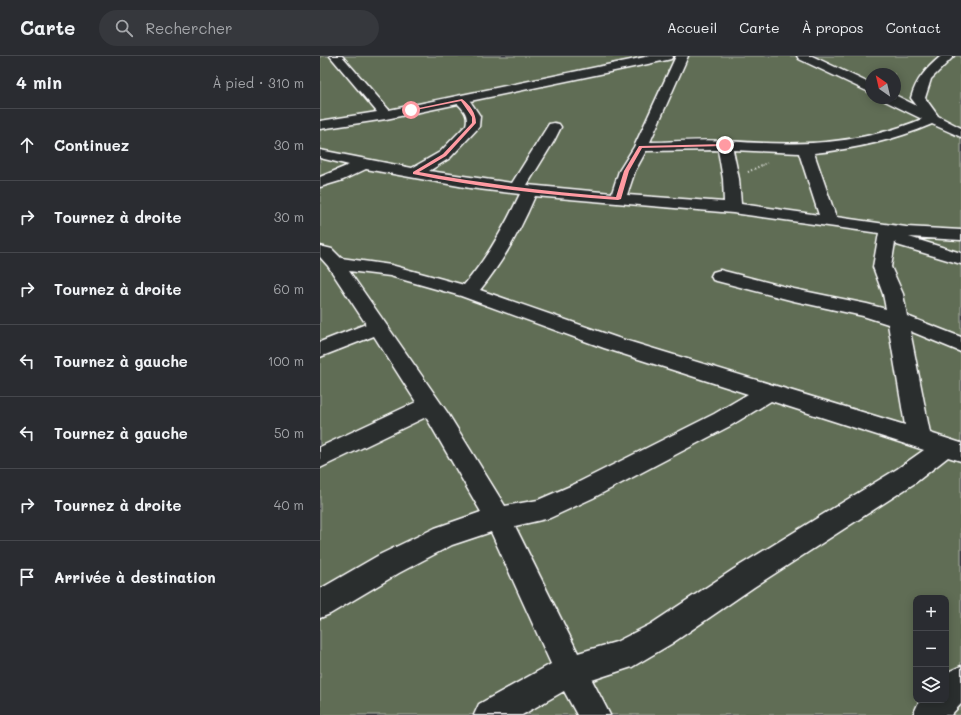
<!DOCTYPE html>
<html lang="fr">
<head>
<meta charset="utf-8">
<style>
	body { margin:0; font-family:Mali,sans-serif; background:#36383d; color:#f1f3f6 }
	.controls { position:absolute; right:12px; bottom:12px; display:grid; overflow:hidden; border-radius:8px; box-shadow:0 2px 10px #0003 }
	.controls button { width:36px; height:36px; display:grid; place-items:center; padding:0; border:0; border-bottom:1px solid #46484d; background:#2a2c31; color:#f1f3f6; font:20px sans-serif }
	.compass { position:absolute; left:545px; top:12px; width:36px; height:36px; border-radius:50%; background:#2a2c31; box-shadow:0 2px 10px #0003; rotate:326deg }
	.stop { position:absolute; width:12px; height:12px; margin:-9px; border:3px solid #ff9aa2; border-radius:50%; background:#fff }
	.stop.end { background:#ff9aa2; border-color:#fff; box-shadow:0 1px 4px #0008 }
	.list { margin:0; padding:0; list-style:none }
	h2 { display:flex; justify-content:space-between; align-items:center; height:52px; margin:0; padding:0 16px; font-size:17px }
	h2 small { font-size:13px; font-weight:400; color:#a5a7ab }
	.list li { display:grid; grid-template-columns:26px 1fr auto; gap:12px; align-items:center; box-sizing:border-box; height:72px; padding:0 16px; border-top:1px solid #46484d }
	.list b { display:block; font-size:15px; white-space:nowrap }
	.list em { font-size:13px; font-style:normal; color:#a5a7ab }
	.icon { flex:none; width:22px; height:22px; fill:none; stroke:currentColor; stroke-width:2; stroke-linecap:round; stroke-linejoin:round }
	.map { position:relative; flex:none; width:641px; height:659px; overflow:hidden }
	header { display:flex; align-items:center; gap:24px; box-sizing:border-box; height:56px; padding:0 20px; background:#2a2c31; border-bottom:1px solid #46484d }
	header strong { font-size:19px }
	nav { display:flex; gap:22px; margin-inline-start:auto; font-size:14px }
	.search { width:280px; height:36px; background:#36383d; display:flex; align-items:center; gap:10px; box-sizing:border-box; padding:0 14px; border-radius:22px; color:#a5a7ab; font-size:15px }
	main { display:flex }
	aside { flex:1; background:#2a2c31 }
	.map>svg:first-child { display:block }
	.green { fill:#616d55; stroke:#b0b6aa; fill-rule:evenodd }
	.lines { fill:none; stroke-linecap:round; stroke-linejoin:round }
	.minor-casing { stroke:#fff; stroke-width:3 }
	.path-far1 { stroke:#fff; stroke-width:1.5; stroke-dasharray:0.5 2; stroke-linecap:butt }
	.path { stroke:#fff; stroke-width:2; stroke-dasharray:1 2.5; stroke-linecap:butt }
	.minor { fill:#2a2d2e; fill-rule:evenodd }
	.route { fill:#ff9aa2 }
</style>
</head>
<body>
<header>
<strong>Carte</strong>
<div class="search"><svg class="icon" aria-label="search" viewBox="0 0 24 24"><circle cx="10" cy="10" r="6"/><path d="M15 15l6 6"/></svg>Rechercher</div>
<nav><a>Accueil</a><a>Carte</a><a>À propos</a><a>Contact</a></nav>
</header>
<main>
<aside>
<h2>4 min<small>À pied · 310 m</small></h2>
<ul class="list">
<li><svg class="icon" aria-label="ahead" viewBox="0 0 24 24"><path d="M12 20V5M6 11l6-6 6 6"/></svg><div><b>Continuez</b></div><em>30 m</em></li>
<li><svg class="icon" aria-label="right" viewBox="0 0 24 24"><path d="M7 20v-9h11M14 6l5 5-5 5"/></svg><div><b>Tournez à droite</b></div><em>30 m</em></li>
<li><svg class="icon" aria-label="right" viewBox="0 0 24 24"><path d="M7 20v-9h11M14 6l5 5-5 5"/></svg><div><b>Tournez à droite</b></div><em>60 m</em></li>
<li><svg class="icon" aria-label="left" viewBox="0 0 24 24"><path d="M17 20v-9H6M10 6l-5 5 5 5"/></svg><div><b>Tournez à gauche</b></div><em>100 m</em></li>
<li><svg class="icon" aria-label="left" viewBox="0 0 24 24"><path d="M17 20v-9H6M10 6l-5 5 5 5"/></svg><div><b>Tournez à gauche</b></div><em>50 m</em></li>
<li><svg class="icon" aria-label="right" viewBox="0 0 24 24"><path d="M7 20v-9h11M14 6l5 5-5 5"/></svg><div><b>Tournez à droite</b></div><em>40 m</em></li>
<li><svg class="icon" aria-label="arrive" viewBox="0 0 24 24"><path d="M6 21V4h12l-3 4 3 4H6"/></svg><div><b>Arrivée à destination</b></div></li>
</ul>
</aside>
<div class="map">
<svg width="641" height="659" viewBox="0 0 641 659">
	<rect width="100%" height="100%" fill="#383a41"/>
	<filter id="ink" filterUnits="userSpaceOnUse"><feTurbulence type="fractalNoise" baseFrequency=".025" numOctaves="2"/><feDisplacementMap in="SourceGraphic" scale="8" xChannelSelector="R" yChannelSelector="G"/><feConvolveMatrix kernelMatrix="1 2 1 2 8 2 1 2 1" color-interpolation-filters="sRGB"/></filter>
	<g filter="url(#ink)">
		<path class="green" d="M0,0H641V659H0ZM551,18H575V42H551ZM596,542H626V644H596Z"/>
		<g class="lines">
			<g class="minor-casing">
				<g id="minor">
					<path d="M10,0H22L69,54L330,0H353L351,3L347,4L150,45L160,60L159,71L130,102L109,115L192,127L229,68L234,67L239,68L241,71L234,85L207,129L292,137L299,115L314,91L356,0H368L330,86C356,86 382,83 407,85C475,90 537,90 602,63L565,45L563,42H575V39L597,50L591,42C596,23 607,12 621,0H634L611,23L605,42L618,60L641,72V81L612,68C575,84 534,93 494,97L516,161L586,171L641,174V184L589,181L641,197V208L577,189L575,186L571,211L583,238L587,260L641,281V296L590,275L610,377L641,387V405L628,401L595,427L434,531L351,588L312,611L272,624L290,659H257L244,635L202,659H154L159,648L231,608L171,476L132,489L79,517L10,558L0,562V533L59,499L115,472L161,456L106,361L0,412V391L96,346L54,280L0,301V286L46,268L8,210L0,201V190L12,193L21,202L71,209L144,229C167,202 185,170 200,138L150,132L46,113L23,124L0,131V121L29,109L0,102V94L92,112L120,96L146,69C149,60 144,54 138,48L66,63L0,73V65L57,56ZM398,94L403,123L404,146L307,139L315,115L326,95ZM413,94L479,97L499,159L421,148L419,123ZM215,140L413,157L559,177L553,211L563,238L566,253L547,248L474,233L400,214L393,216L391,220L393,224L474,245L543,260L568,268L585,369L298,282L160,234C183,206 201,173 215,140ZM29,215L70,220L141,240L284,292L428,338L394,358L255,428L218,444L185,450L127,356ZM451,345L604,394L577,413L414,513L331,568L296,586L258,597L195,470L230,462L273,442L410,370Z"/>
					<polygon points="477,0 492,0 551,28 551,37 479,3"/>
					<polygon points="641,610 641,648 631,659 593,659 598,648 601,644 626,644 626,619 630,615"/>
				</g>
			</g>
			<polyline class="path-far1" points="442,109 447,107"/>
			<polyline class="path" points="428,116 444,108"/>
			<use href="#minor" class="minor"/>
		</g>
	</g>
	<path class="route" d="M142,43C150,49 156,57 156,67L126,100L99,116C165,128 230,136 296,141L304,115L319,90L405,88L407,89L405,90L322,92L309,115L301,143L298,144C230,139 161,132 93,118V116L123,98L152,67V61L141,45L91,55L89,54Z"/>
</svg>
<div class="controls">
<button>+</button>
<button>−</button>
<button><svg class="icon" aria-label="layers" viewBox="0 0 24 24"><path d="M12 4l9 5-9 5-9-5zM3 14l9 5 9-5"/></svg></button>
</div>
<svg class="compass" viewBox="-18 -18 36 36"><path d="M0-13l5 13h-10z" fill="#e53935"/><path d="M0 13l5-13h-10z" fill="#a5a7ab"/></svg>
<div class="stop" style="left:91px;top:54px"></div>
<div class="stop end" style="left:405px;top:89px"></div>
</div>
</main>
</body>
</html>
